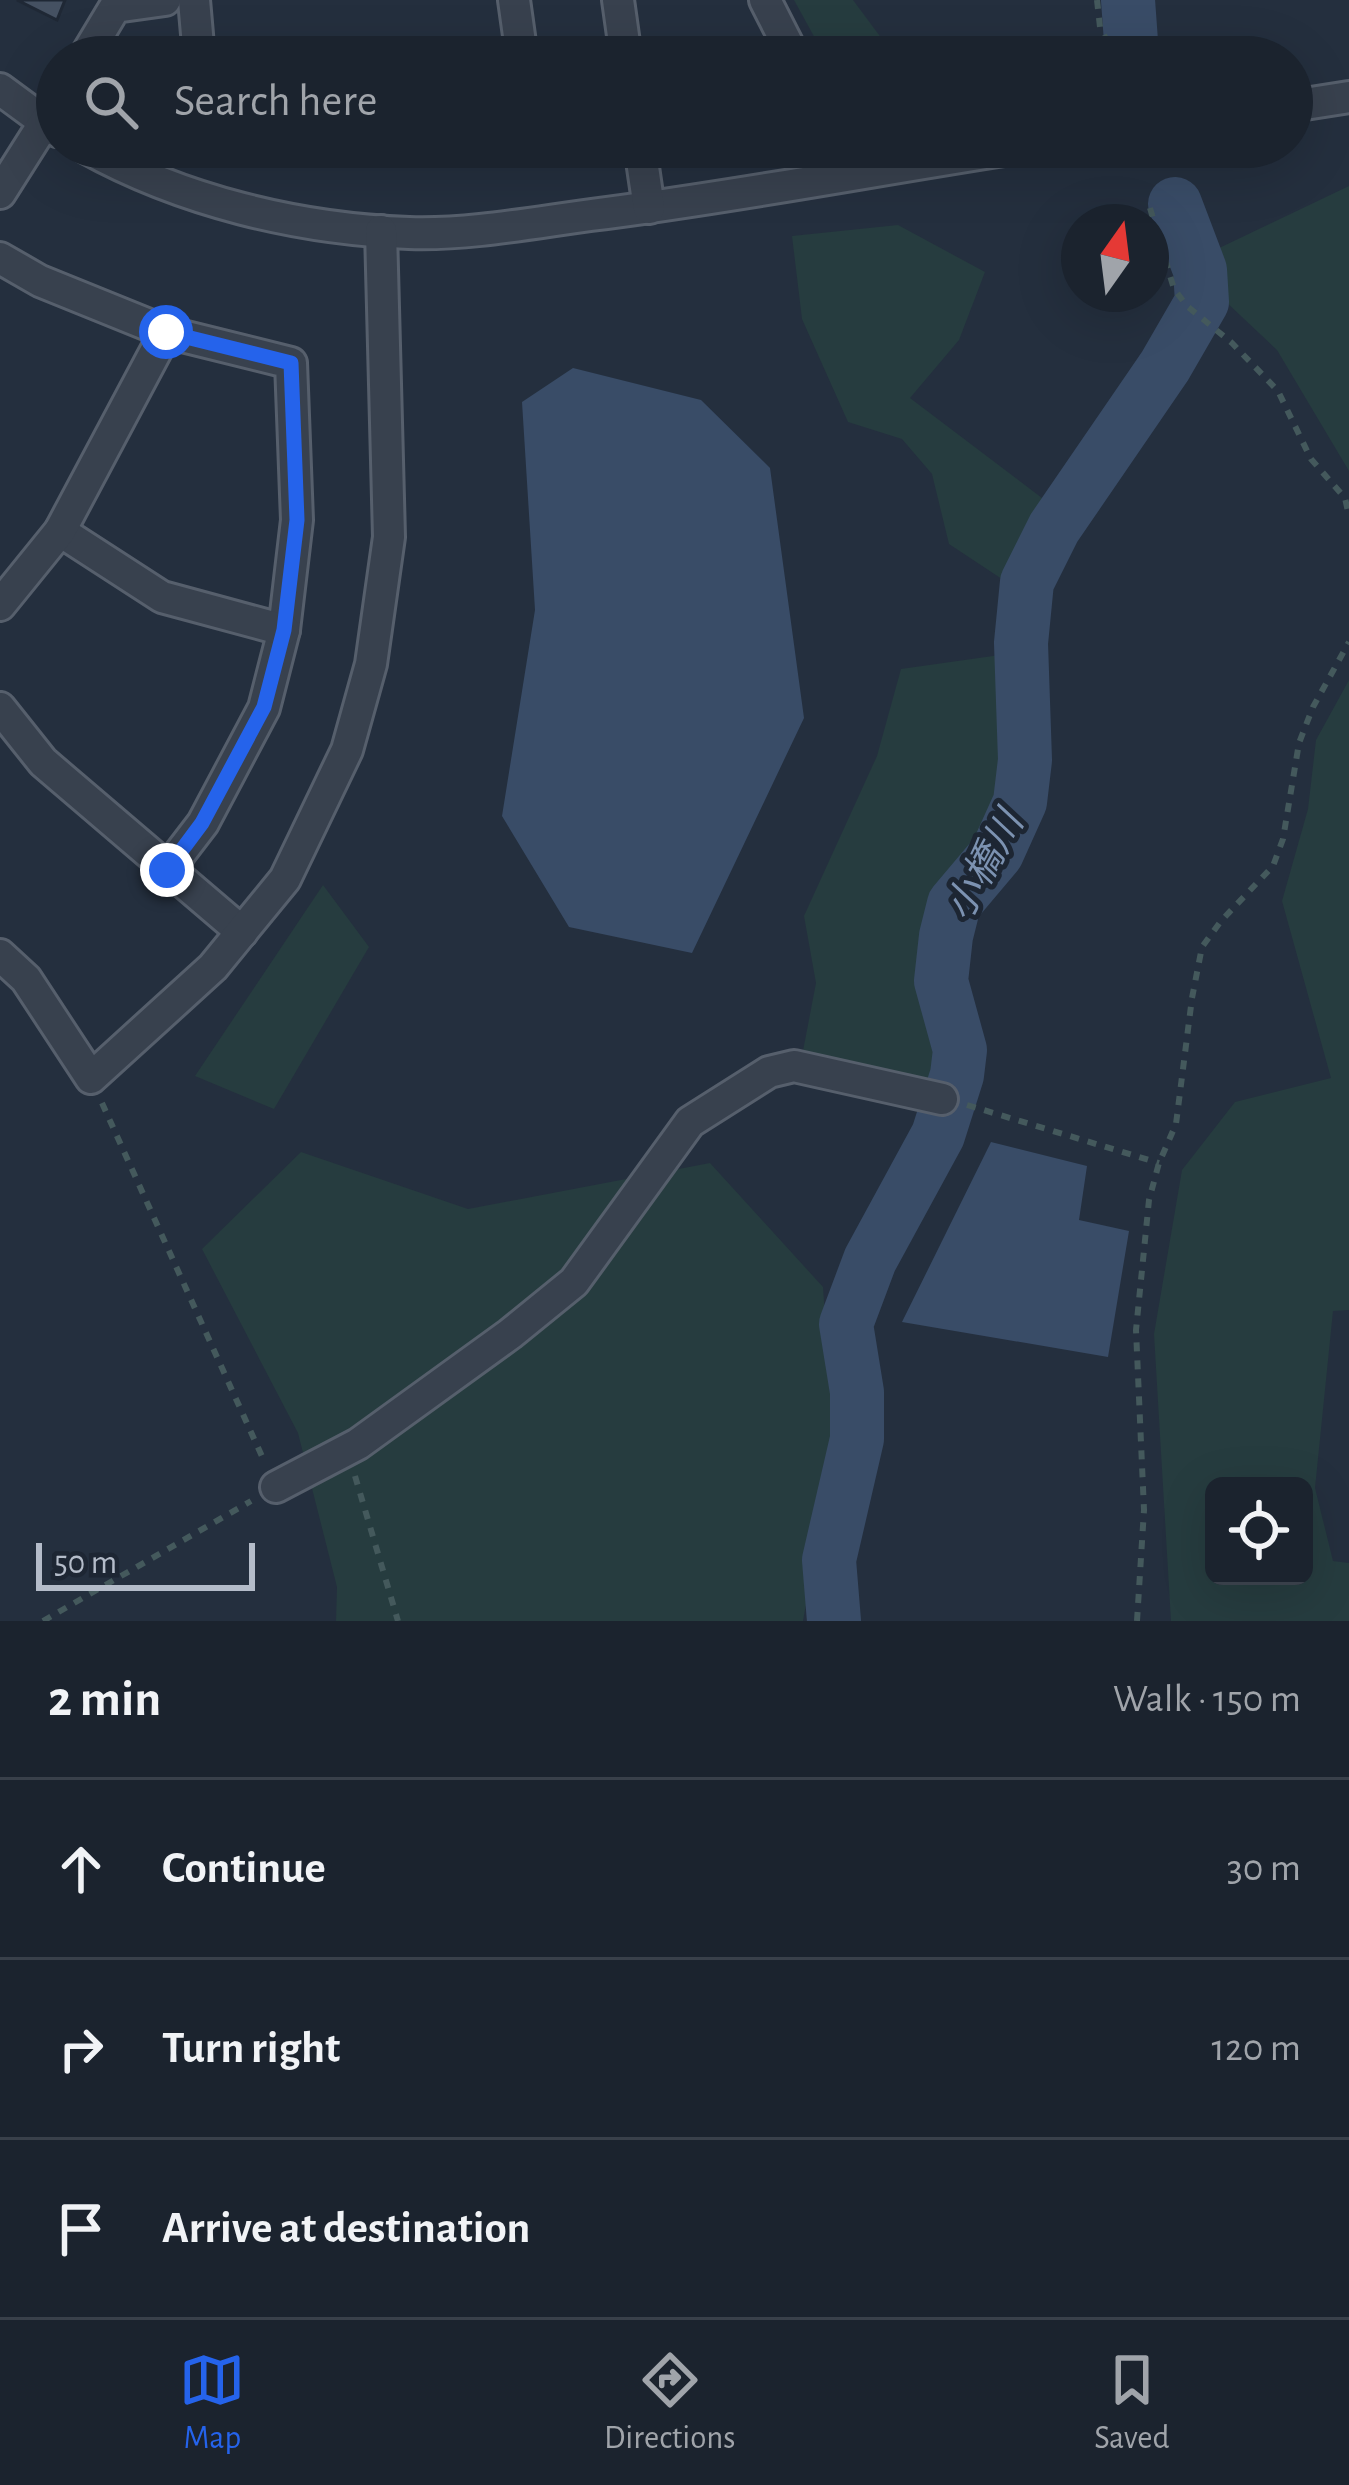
<!DOCTYPE html>
<html lang="en">
<head>
<meta charset="utf-8">
<style>
	body { margin:0; font-family:"Alegreya Sans","Noto Sans JP",sans-serif; background:#242b36; color:#f1f3f6 }
	.controls { position:absolute; right:36px; bottom:36px; display:grid; overflow:hidden; border-radius:18px; box-shadow:0 12px 48px #0002 }
	.controls button { width:108px; height:108px; display:grid; place-items:center; padding:0; border:0; border-bottom:3px solid #39404a; background:#1b232e; color:#f1f3f6; font:60px sans-serif }
	.compass { position:absolute; left:1061px; top:204px; width:108px; height:108px; border-radius:50%; background:#1b232e; box-shadow:0 12px 48px #0002; rotate:14deg }
	.scale { position:absolute; left:36px; bottom:30px; width:219px; box-sizing:border-box; padding-left:12px; border:6px solid #b4bcc9; border-top:0; font-size:33px; line-height:42px; white-space:nowrap; color:#b4bcc9; -webkit-text-stroke:9px #1d2633; paint-order:stroke }
	.stop { position:absolute; width:36px; height:36px; margin:-27px; border:9px solid #2563eb; border-radius:50%; background:#fff }
	.stop.end { background:#2563eb; border-color:#fff; box-shadow:0 3px 12px #0008 }
	.list { margin:0; padding:0; list-style:none }
	h2 { display:flex; justify-content:space-between; align-items:center; height:156px; margin:0; padding:0 48px; font-size:51px }
	h2 small { font-size:39px; font-weight:400; color:#a0a4aa }
	.list li { display:grid; grid-template-columns:78px 1fr auto; gap:36px; align-items:center; box-sizing:border-box; height:180px; padding:0 48px; border-top:3px solid #39404a }
	.list b { display:block; font-size:45px; white-space:nowrap }
	.list em { font-size:39px; font-style:normal; color:#a0a4aa }
	.icon { flex:none; width:66px; height:66px; fill:none; stroke:currentColor; stroke-width:2; stroke-linecap:round; stroke-linejoin:round }
	.map { position:relative; flex:none; width:1349px; height:1621px; overflow:hidden }
	.search { position:absolute; background:#1b232e; box-shadow:0 12px 48px #0002; left:36px; right:36px; top:36px; height:132px; display:flex; align-items:center; gap:30px; box-sizing:border-box; padding:0 42px; border-radius:66px; color:#a0a4aa; font-size:45px }
	.sheet { height:696px; background:#1b232e }
	nav { display:flex; justify-content:space-around; align-items:center; box-sizing:border-box; height:168px; border-top:3px solid #39404a; background:#1b232e; font-size:33px; color:#a0a4aa }
	nav a { display:grid; justify-items:center; gap:6px }
	nav .on { color:#2563eb }
	.map>svg:first-child { display:block }
	.green { fill:#263c3f; fill-rule:evenodd }
	.water { fill:#394c67 }
	.lines { fill:none; stroke-linecap:round; stroke-linejoin:round }
	.river { stroke:#394c67; stroke-width:54 }
	.building { fill:#455162; stroke:#1f2835; stroke-width:3 }
	.minor-casing { stroke:#565f6c; stroke-width:36 }
	.path { stroke:#44595c; stroke-width:6; stroke-dasharray:9 9; stroke-linecap:butt }
	.minor { stroke:#38414e; stroke-width:30 }
	.route { stroke:#2563eb; stroke-width:15 }
	.labels { text-anchor:middle; stroke-width:10; stroke-linejoin:round; paint-order:stroke }
	.water-label { font-size:39px; font-style:italic; fill:#7c92b1; stroke:#1d2633 }
</style>
</head>
<body>
<div class="map">
<svg width="1349" height="1621" viewBox="0 0 1349 1621">
	<rect width="100%" height="100%" fill="#242f3e"/>
	<g class="green">
		<polygon points="794,0 853,0 882,39 875,57 832,57 822,51"/>
		<polygon points="1349,186 1349,471 1277,350 1224,300 1215,250"/>
		<polygon points="898,225 985,272 959,340 910,398 1042,498 1008,583 949,544 932,474 902,439 848,422 802,319 792,236"/>
		<polygon points="1000,655 1012,748 991,833 933,925 940,1030 936,1080 802,1056 816,983 804,916 877,756 901,669"/>
		<path d="M1349,680V1310L1333,1311L1315,1488L1333,1561L1349,1563V1621H1171L1154,1334L1182,1170L1235,1102L1331,1078L1282,901L1308,809L1316,740ZM1214,1486H1304V1576H1214Z"/>
		<polygon points="323,885 369,947 274,1109 195,1076"/>
		<polygon points="301,1152 468,1209 710,1163 823,1287 834,1448 803,1621 336,1621 337,1587 298,1433 202,1249"/>
	</g>
	<g class="water">
		<polygon points="573,368 701,400 770,468 804,718 692,953 569,927 502,816 535,610 522,402"/>
		<polygon points="991,1142 1087,1166 1079,1220 1129,1231 1108,1357 902,1322"/>
	</g>
	<g class="lines">
		<g class="river">
			<polyline points="1128,0 1132,55"/>
			<polyline points="834,1621 829,1560 857,1439 857,1392 846,1324 870,1260 938,1135 957,1075 960,1050 941,981 946,936 954,904 997,853 1020,802 1025,760 1021,643 1027,582 1054,528 1165,366 1202,302 1200,270 1175,204"/>
		</g>
	</g>
	<polygon class="building" points="17,0 65,0 57,20"/>
	<g class="lines">
		<g class="minor-casing">
			<g id="minor">
				<polyline points="194,0 199,57"/>
				<polyline points="514,0 522,57"/>
				<polyline points="618,0 626,57"/>
				<polyline points="765,0 794,57"/>
				<polyline points="85,57 115,7 165,0"/>
				<polyline points="0,89 57,131"/>
				<polyline points="1292,106 1349,97"/>
				<path d="M85,147C182,201 298,229 409,233C469,235 531,223 591,215C735,197 879,169 1023,147"/>
				<polyline points="640,147 649,208"/>
				<polyline points="0,193 57,103"/>
				<polyline points="0,258 40,281 166,332 291,363 297,520 284,630 264,708 203,823 167,870"/>
				<polyline points="60,531 162,597 284,630"/>
				<polyline points="0,605 60,531 166,332"/>
				<polyline points="0,708 43,762 242,932"/>
				<polyline points="0,955 26,979 91,1078 213,967 285,879 347,750 371,664 389,537 381,231"/>
				<polyline points="276,1487 358,1444 510,1334 574,1282 690,1122 769,1072 794,1066 942,1099"/>
			</g>
		</g>
		<g class="path">
			<polyline points="1097,0 1100,27 1115,57"/>
			<polyline points="1150,208 1174,289 1187,306 1232,343 1278,391 1311,459 1345,498 1349,516"/>
			<polyline points="102,1103 265,1463"/>
			<polyline points="967,1105 1159,1163"/>
			<polyline points="355,1476 398,1621"/>
			<polyline points="43,1621 251,1501"/>
			<polyline points="1137,1621 1144,1510 1136,1330 1149,1200 1159,1163 1176,1124 1192,998 1202,947 1221,921 1273,866 1283,839 1299,743 1313,707 1349,642"/>
		</g>
		<use href="#minor" class="minor"/>
	</g>
	<g class="lines">
		<polyline class="route" points="166,332 291,363 297,520 284,630 264,707 202,823 167,870"/>
	</g>
	<g class="labels">
		<g class="water-label">
			<text transform="translate(983 865) rotate(-61)" y="14">小橋川</text>
		</g>
	</g>
</svg>
<div class="controls">
<button><svg class="icon" aria-label="locate" viewBox="0 0 24 24"><circle cx="12" cy="12" r="6"/><path d="M12 2v4M12 18v4M2 12h4M18 12h4"/></svg></button>
</div>
<svg class="compass" viewBox="-18 -18 36 36"><path d="M0-13l5 13h-10z" fill="#e53935"/><path d="M0 13l5-13h-10z" fill="#a0a4aa"/></svg>
<div class="scale">50 m</div>
<div class="stop" style="left:166px;top:332px"></div>
<div class="stop end" style="left:167px;top:870px"></div>
<div class="search"><svg class="icon" aria-label="search" viewBox="0 0 24 24"><circle cx="10" cy="10" r="6"/><path d="M15 15l6 6"/></svg>Search here</div>
</div>
<section class="sheet">
<h2>2 min<small>Walk · 150 m</small></h2>
<ul class="list">
<li><svg class="icon" aria-label="ahead" viewBox="0 0 24 24"><path d="M12 20V5M6 11l6-6 6 6"/></svg><div><b>Continue</b></div><em>30 m</em></li>
<li><svg class="icon" aria-label="right" viewBox="0 0 24 24"><path d="M7 20v-9h11M14 6l5 5-5 5"/></svg><div><b>Turn right</b></div><em>120 m</em></li>
<li><svg class="icon" aria-label="arrive" viewBox="0 0 24 24"><path d="M6 21V4h12l-3 4 3 4H6"/></svg><div><b>Arrive at destination</b></div></li>
</ul>
</section>
<nav>
<a class="on"><svg class="icon" aria-label="map" viewBox="0 0 24 24"><path d="M3 6l6-2 6 2 6-2v14l-6 2-6-2-6 2zM9 4v14M15 6v14"/></svg>Map</a>
<a><svg class="icon" aria-label="directions" viewBox="0 0 24 24"><path d="M12 3l9 9-9 9-9-9zM9 14v-3h6M13 9l2 2-2 2"/></svg>Directions</a>
<a><svg class="icon" aria-label="saved" viewBox="0 0 24 24"><path d="M7 4h10v16l-5-4-5 4z"/></svg>Saved</a>
</nav>
</body>
</html>
